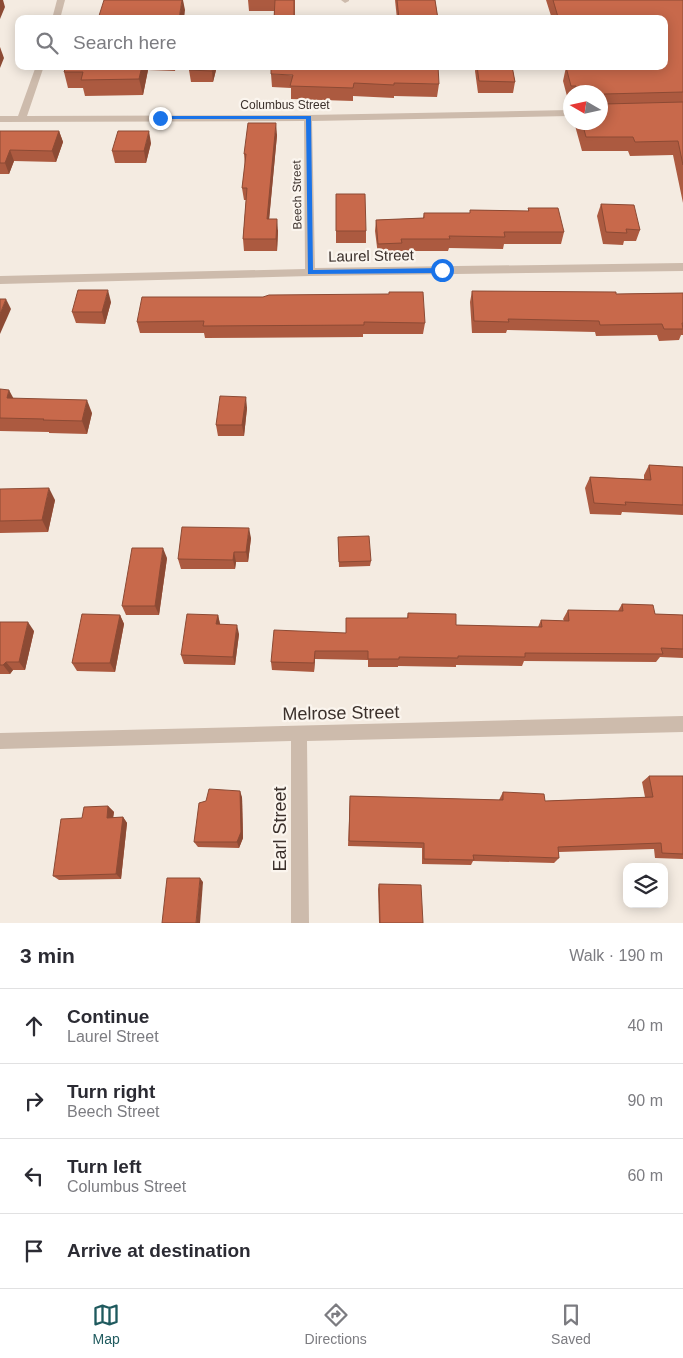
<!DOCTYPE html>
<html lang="en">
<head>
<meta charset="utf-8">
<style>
	body { margin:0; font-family:Arial,sans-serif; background:#f2f2f3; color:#2b2b33 }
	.controls { position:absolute; right:15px; bottom:15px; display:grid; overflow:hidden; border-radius:10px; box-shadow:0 2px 12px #0003 }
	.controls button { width:45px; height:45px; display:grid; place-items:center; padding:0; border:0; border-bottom:1px solid #e1e1e2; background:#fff; color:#2b2b33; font:25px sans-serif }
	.compass { position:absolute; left:563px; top:85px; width:45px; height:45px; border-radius:50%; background:#fff; box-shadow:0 2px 12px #0003; rotate:279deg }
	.stop { position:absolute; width:15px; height:15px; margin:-11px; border:4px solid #1a73e8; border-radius:50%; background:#fff }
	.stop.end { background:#1a73e8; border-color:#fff; box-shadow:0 1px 5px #0008 }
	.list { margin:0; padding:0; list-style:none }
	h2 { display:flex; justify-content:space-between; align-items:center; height:65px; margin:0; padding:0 20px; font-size:21px }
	h2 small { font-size:16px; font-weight:400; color:#7c7c81 }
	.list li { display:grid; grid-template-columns:32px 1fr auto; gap:15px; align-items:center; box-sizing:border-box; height:75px; padding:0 20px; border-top:1px solid #e1e1e2 }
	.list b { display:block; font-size:19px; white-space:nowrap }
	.list p { margin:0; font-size:16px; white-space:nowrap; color:#7c7c81 }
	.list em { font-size:16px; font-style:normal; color:#7c7c81 }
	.icon { flex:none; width:28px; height:28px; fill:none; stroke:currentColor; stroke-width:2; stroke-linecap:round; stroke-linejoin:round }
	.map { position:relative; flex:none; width:683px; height:923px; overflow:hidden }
	.search { position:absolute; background:#fff; box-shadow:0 2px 12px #0003; left:15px; right:15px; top:15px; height:55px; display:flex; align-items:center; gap:12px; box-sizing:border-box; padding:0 18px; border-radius:10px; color:#7c7c81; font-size:19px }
	.sheet { height:365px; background:#fff }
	nav { display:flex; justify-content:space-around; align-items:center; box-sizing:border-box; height:70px; border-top:1px solid #e1e1e2; background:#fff; font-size:14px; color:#7c7c81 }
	nav a { display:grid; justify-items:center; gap:2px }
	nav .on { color:#1f5a5e }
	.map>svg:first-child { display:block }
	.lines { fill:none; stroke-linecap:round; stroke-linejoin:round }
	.minor { fill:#cdbbac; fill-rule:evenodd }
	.wall { fill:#ac5a40 }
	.shaded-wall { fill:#8c4a34 }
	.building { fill:#c8694b; stroke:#8c4a34 }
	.route { fill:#1a73e8 }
	.labels { text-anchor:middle; stroke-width:4.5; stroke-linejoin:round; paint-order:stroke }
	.far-street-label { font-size:12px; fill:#3b302b; stroke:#fbf5ee }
	.street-label { font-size:15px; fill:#3b302b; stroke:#fbf5ee }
	.near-street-label { font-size:18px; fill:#3b302b; stroke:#fbf5ee }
</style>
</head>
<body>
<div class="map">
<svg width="683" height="923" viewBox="0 0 683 923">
	<rect width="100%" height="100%" fill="#f4ebe1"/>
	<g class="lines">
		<g class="minor">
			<polygon points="57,0 65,0 60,19 52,19"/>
			<polygon points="341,0 349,0 349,1 345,3"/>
			<polygon points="36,66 44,66 27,116 308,115 570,110 570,116 312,121 315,268 683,263 683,271 310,276 0,284 0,276 305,269 304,121 0,122 0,116 18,116"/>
			<polygon points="683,716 683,732 307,741 309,923 291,923 291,741 0,749 0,733"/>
		</g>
	</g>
	<g class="wall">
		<polygon points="248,0 295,0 295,19 274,19 274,11 249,11"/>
		<polygon points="395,0 435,0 438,19 397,19"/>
		<polygon points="546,0 683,0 683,203 673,155 630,156 628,151 582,151 574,122 600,122 600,92 570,92 570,100 568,100 563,81 566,67 622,67 621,66 664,66 664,19 552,19"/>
		<polygon points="66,66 176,66 175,71 148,70 143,95 85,96 83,88 68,88 64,72"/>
		<polygon points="190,66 217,66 213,82 191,82 189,70"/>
		<polygon points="476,66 512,66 515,82 513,93 478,93 475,71"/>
		<polygon points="271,74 439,84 437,97 394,96 394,98 353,96 353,101 291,99 291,88 272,87"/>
		<polygon points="0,131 59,131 63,142 56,162 14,161 9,174 0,174"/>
		<polygon points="277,135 269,219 278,231 277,251 244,251 243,239 246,200 244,200 242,188 245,166 244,154"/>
		<polygon points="151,143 146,163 115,163 112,151"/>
		<polygon points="336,194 366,231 366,243 336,243"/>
		<polygon points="601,204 640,230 636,241 624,241 623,245 603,244 597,216"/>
		<polygon points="528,208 564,232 561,244 504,244 503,249 449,248 448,251 401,251 401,255 378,255 375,231 376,220 423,218 424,213 470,213 470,210 528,211"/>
		<polygon points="472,291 616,294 683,293 683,335 681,335 679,340 659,341 657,335 596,336 595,332 507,330 506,333 472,333 470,302"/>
		<polygon points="263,297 425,323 423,334 363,334 363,337 205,338 204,333 140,333 137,322"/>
		<polygon points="111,302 105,324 76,323 72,312"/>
		<polygon points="0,389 13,398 92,413 87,434 49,433 49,432 0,431"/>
		<polygon points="247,408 244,436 218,436 216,425"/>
		<polygon points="649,465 683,467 683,515 622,512 621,515 590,514 585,488 590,477 644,479 644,475"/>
		<polygon points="0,489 55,500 48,532 0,533"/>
		<polygon points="338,537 371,561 370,566 339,567"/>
		<polygon points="251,538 248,562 236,562 235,569 181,569 178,559"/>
		<polygon points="167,558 159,615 126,615 122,606"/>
		<polygon points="622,604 655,614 683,615 683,658 660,657 656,662 524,661 522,666 456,665 456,667 398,666 398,667 368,667 368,660 315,659 314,672 272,670 271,662 346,633 407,618 408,613 456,625 538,627 541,620 564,621 563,619 568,610 618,611"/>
		<polygon points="120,615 124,624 115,672 77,671 72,663"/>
		<polygon points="218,615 220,624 239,634 235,665 184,664 181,655"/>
		<polygon points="0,622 34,631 25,670 13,670 10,674 0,674"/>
		<polygon points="649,776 683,776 683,859 655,858 654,849 559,852 559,858 554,863 473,861 471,865 422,864 422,848 348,846 350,796 499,800 503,792 545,801 645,797 642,782"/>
		<polygon points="242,797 243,838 239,848 198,847 194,842"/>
		<polygon points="108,806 114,812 113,818 123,817 127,823 121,879 59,880 53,876 82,818"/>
		<polygon points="379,884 423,923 379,923 378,889"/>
	</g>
	<g class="shaded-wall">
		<polygon points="0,0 3,0 5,7 0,19"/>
		<polygon points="182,0 183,0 185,10 184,19 179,19"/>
		<polygon points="0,47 4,58 0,68"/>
		<polygon points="142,66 147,66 148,70 143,95 139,79"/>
		<polygon points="213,66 217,66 213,82 212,71"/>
		<polygon points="276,123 277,135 268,231 267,219"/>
		<polygon points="59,131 63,142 56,162 52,151"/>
		<polygon points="149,131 151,143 146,163 144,151"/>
		<polygon points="10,150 14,161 9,174 5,163"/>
		<polygon points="277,219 278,231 277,251 276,239"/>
		<polygon points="108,290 111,302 105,324 102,312"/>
		<polygon points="6,299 11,309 0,334 0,314"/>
		<polygon points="9,390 16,403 7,398"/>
		<polygon points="246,397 247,408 244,436 242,425"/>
		<polygon points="87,400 92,413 87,434 82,421"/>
		<polygon points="49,488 55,500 48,532 42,520"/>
		<polygon points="249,528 251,538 248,562 246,552"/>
		<polygon points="163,548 167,558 159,615 155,606"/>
		<polygon points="234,552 236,562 235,569 233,560"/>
		<polygon points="120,615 124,624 115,672 110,663"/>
		<polygon points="218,615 220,624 216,624"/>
		<polygon points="28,622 34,631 25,670 19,662"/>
		<polygon points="237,625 239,634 235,665 233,657"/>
		<polygon points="315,651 315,659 314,672 314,663"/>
		<polygon points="6,662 13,670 10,674 3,665"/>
		<polygon points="240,791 242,797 243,838 239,848 237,842"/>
		<polygon points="108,806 114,812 112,824 107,818"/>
		<polygon points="123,817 127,823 121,879 116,874"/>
		<polygon points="200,878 203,882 200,923 196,923"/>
	</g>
	<g class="building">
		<polygon points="104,0 182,0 179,19 98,19"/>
		<polygon points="275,0 294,0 294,19 274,19"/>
		<polygon points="397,0 435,0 438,19 399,19"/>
		<polygon points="553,0 683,0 683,92 604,94 602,96 604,104 683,102 683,165 678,141 635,142 633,137 586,137 582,122 600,122 600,92 576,92 576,86 571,86 566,67 630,67 630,66 664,66 664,19 614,19 613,16 558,17"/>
		<polygon points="66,66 142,66 139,79 81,80 83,72 64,72"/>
		<polygon points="190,66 213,66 212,71 189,70"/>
		<polygon points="271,66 438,66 439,84 394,83 394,85 354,83 353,88 290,86 293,75 271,74"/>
		<polygon points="477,66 512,66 515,82 479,81"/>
		<polygon points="248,123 276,123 267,219 277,219 276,239 243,239 247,188 242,188 246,154 244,154"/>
		<polygon points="0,131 59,131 52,151 10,150 5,163 0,163"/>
		<polygon points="118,131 149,131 144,151 112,151"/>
		<polygon points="336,194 365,194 366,231 336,231"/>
		<polygon points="601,204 634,205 640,230 626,229 627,233 606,232"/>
		<polygon points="528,208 558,208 564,232 504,232 505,237 449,236 450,239 401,239 402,243 378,244 376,220 424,218 424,213 470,213 470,210 529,211"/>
		<polygon points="78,290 108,290 102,312 72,312"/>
		<polygon points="472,291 616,292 616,294 683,293 683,323 682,323 683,329 664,329 662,324 600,325 599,321 508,319 509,322 474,321"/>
		<polygon points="389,292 423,292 425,323 364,322 364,325 203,326 204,321 137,322 142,297 263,297 269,295 389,294"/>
		<polygon points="0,299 6,299 0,314"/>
		<polygon points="0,389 9,390 7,398 87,400 82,421 43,420 44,419 0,418"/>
		<polygon points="220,396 246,397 242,425 216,425"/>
		<polygon points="649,465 683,467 683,505 625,502 626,505 594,503 590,477 651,480"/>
		<polygon points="49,488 42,520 0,521 0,489"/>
		<polygon points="182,527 249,528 246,552 234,552 233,560 178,559"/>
		<polygon points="369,536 371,561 339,562 338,537"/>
		<polygon points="132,548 163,548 155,606 122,606"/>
		<polygon points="622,604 653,605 655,614 683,615 683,649 661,648 663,654 525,653 525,657 458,656 458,658 399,657 399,659 368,659 368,651 315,651 314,663 271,662 274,630 346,633 346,618 408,618 408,613 456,614 456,625 542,627 541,620 569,621 568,610 623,611"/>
		<polygon points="82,614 120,615 110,663 72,663"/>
		<polygon points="187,614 218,615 216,624 237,625 233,657 181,655"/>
		<polygon points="0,622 28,622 19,662 6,662 3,665 0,665"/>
		<polygon points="649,776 683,776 683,854 662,853 661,843 558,847 559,858 473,855 474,860 424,859 424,843 349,841 350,796 503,800 503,792 544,794 545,801 653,797"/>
		<polygon points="209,789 240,791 241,832 237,842 194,842 199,803 206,801"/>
		<polygon points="108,806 107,818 123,817 116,874 53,876 61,819 82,818 84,807"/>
		<polygon points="167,878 200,878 196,923 162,923"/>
		<polygon points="379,884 421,885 423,923 380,923"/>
	</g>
	<polygon class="route" points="160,116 311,116 313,270 442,268 445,270 442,273 308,274 306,119 157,119"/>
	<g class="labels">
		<g class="far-street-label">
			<text x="285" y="109">Columbus Street</text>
			<text transform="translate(297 195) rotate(-91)" y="4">Beech Street</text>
		</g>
		<g class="street-label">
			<text transform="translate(371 256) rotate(-1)" y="5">Laurel Street</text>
		</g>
		<g class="near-street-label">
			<text transform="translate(341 713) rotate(-1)" y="6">Melrose Street</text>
			<text transform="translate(280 829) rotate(-90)" y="6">Earl Street</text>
		</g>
	</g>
</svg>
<div class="controls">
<button><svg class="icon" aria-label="layers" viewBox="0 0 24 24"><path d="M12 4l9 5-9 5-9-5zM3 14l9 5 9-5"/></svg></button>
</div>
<svg class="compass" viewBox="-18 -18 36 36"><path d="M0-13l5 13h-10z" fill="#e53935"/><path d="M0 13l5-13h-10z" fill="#7c7c81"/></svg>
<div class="stop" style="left:442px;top:270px"></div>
<div class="stop end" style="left:160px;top:118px"></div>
<div class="search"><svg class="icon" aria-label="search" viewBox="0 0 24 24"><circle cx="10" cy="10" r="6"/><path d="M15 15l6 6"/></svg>Search here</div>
</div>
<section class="sheet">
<h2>3 min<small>Walk · 190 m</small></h2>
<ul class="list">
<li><svg class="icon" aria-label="ahead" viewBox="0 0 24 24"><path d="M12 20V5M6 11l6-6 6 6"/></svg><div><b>Continue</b><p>Laurel Street</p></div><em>40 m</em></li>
<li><svg class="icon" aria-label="right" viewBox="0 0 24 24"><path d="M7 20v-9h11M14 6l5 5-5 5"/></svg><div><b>Turn right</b><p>Beech Street</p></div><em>90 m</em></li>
<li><svg class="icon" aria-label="left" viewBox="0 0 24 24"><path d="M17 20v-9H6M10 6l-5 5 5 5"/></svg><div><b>Turn left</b><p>Columbus Street</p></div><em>60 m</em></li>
<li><svg class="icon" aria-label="arrive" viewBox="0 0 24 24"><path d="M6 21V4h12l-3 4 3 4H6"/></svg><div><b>Arrive at destination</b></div></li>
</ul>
</section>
<nav>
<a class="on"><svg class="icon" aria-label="map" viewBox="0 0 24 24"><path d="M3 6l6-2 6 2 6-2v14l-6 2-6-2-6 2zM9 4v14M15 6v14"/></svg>Map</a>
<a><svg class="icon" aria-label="directions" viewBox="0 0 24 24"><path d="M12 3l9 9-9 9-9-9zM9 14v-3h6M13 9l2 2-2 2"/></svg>Directions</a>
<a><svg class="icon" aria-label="saved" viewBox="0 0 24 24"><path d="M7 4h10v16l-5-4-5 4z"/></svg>Saved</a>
</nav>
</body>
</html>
